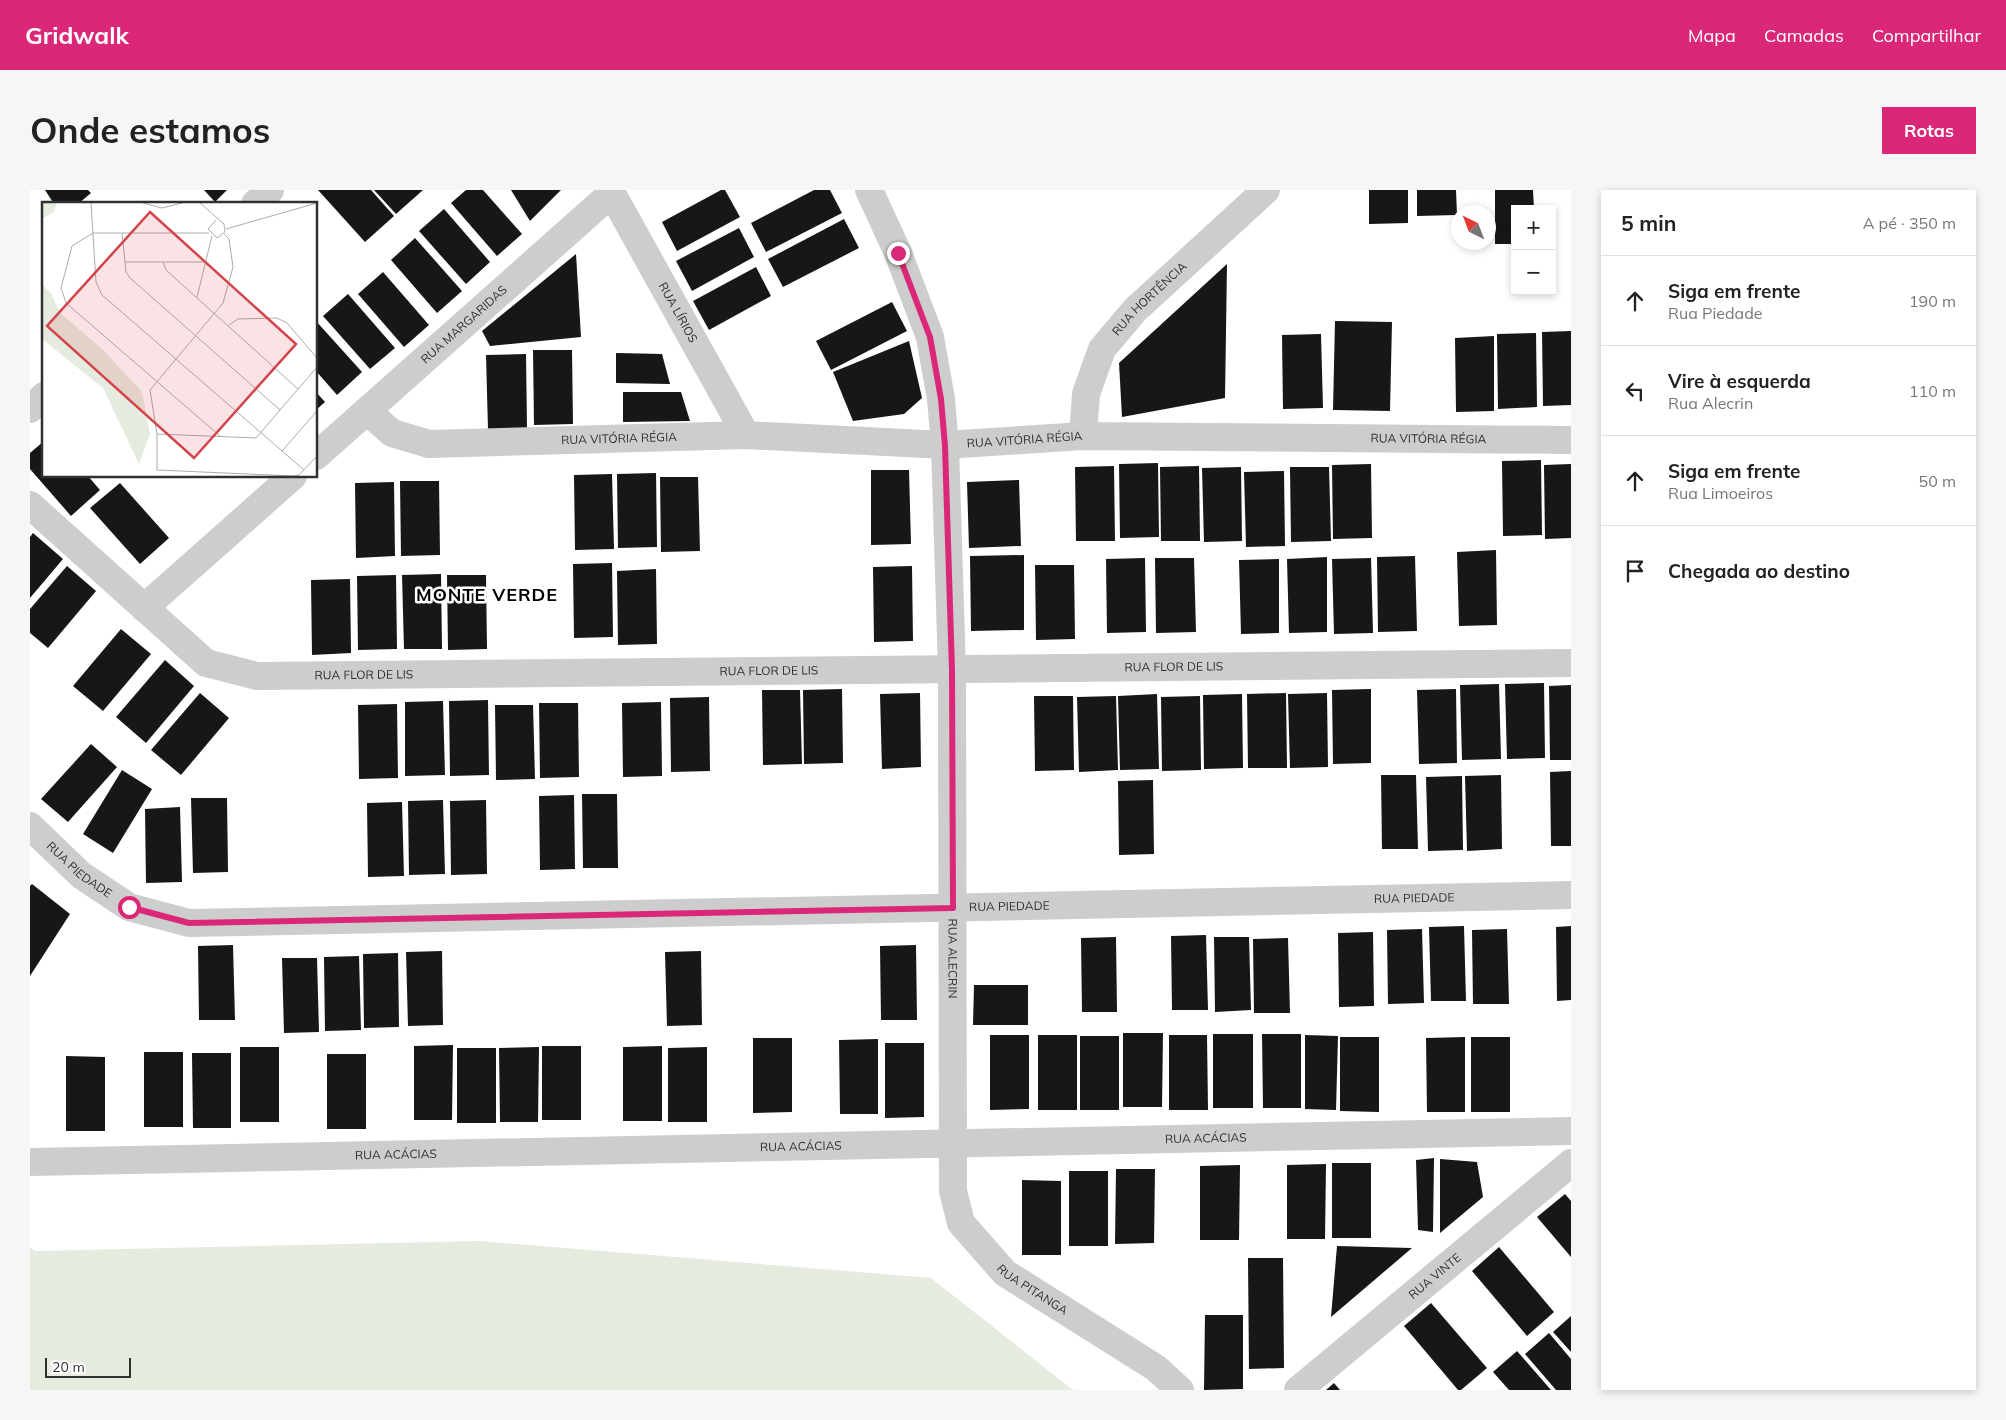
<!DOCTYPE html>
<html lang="pt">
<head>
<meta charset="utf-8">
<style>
	body { margin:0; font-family:Mulish,sans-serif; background:#f6f6f6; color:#222 }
	.controls { position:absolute; right:15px; top:15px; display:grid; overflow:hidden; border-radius:0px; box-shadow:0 2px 8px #0003 }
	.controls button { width:45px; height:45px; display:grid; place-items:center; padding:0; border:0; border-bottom:1px solid #e0e0e0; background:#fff; color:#222; font:25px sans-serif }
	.compass { position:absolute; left:1421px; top:15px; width:45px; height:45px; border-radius:50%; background:#fff; box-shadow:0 2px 8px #0003; rotate:318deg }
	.scale { position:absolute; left:15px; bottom:12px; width:86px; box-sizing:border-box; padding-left:5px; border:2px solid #303030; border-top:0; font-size:14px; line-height:18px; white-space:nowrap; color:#303030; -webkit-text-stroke:4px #fff; paint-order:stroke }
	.stop { position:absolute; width:15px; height:15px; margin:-11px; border:4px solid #db2777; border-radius:50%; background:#fff }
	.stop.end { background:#db2777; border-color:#fff; box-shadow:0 1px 5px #0008 }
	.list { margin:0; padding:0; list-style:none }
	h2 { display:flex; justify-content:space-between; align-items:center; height:65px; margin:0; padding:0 20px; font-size:21px }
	h2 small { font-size:16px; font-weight:400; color:#767676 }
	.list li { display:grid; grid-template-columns:32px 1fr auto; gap:15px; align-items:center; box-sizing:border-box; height:90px; padding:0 20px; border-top:1px solid #e0e0e0 }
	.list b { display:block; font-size:19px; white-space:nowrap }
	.list p { margin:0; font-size:16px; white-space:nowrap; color:#767676 }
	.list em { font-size:16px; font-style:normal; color:#767676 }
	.icon { flex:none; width:28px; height:28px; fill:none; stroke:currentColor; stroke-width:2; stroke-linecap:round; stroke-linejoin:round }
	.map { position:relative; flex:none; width:1541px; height:1200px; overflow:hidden; border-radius:0px }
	header { display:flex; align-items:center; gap:30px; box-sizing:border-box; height:70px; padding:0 25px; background:#db2777; color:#fff }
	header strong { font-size:24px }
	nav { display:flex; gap:28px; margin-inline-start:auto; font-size:18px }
	.intro { display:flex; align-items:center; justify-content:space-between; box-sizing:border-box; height:120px; padding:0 30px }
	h1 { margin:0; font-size:35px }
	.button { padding:12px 22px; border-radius:0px; background:#db2777; color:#fff; font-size:18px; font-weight:700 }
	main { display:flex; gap:30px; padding:0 30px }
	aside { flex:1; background:#fff; border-radius:0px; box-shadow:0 2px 8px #0003 }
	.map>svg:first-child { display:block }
	.green { fill:#e5ebdf }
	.building { fill:#171717 }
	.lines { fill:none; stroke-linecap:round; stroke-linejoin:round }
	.minor { stroke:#cdcdcd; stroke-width:28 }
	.route { stroke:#db2777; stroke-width:6 }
	.labels { text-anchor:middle; stroke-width:5; stroke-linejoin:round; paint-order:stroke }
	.street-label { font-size:12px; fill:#303030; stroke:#fff }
	.district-label { font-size:18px; font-weight:bold; letter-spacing:1px; fill:#000; stroke:#fff }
	.inset-road { fill:none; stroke:#acacac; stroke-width:1 }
	.view { fill:#d4444d; fill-opacity:0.15; stroke:#d4444d; stroke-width:2.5 }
	.inset-edge { fill:none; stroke:#303030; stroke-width:2.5 }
</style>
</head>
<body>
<header>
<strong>Gridwalk</strong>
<nav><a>Mapa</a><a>Camadas</a><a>Compartilhar</a></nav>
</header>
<div class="intro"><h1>Onde estamos</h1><a class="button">Rotas</a></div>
<main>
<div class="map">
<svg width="1541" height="1200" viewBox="0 0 1541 1200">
	<rect width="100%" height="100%" fill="#fff"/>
	<polygon class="green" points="449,1051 901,1088 1043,1200 0,1200 0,1058 6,1061"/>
	<g class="building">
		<polygon points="15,0 58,0 61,3 48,14 24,14"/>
		<polygon points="174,0 197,0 185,12"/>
		<polygon points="288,0 341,0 364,26 335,52"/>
		<polygon points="344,0 393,0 366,24"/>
		<polygon points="436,0 453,0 492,44 467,66 421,13"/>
		<polygon points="481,0 531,0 500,31"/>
		<polygon points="691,0 695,0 710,27 647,61 632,32"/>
		<polygon points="784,0 800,0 812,23 736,62 721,33"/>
		<polygon points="1339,0 1378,0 1378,33 1339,34"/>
		<polygon points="1387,0 1426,0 1427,25 1387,26"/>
		<polygon points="1465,0 1503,0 1504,19 1485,19 1485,54 1465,54"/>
		<polygon points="414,19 460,72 436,94 389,41"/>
		<polygon points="814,29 829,58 753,97 738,69"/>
		<polygon points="709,38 724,67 662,101 646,71"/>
		<polygon points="385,48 432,101 407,123 361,70"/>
		<polygon points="546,64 551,147 460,156 452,141"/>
		<polygon points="1197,74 1195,208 1092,227 1089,173"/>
		<polygon points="726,77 741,106 679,140 663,111"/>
		<polygon points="353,82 399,135 374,157 328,104"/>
		<polygon points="318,104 365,158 340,179 293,126"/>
		<polygon points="862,112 877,141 801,180 786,151"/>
		<polygon points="286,131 332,182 307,205 286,181"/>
		<polygon points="1305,131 1362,132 1360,221 1303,220"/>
		<polygon points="1541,141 1541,215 1513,216 1512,142"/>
		<polygon points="1506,143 1507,217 1468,219 1467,144"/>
		<polygon points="1291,144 1293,218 1253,219 1252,145"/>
		<polygon points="1464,146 1464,221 1426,222 1425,148"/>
		<polygon points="879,151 892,208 874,224 823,231 803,182"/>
		<polygon points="503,160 542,160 543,234 504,235"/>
		<polygon points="586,163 632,164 640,194 586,193"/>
		<polygon points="496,164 497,239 458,240 456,165"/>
		<polygon points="286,202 295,212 286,220"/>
		<polygon points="593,202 651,202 660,231 593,232"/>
		<polygon points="14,251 14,286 58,286 70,300 41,326 0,279 0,263"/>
		<polygon points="1511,270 1512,345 1473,346 1472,271"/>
		<polygon points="1128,273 1129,347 1090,348 1089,274"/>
		<polygon points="1341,274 1342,348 1303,349 1302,275"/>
		<polygon points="1541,274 1541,348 1515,349 1514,275"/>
		<polygon points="1084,276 1085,351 1046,351 1045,277"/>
		<polygon points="1169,276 1170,351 1131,351 1130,277"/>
		<polygon points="1211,277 1212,351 1174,352 1172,278"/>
		<polygon points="1260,277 1299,277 1301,351 1261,352"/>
		<polygon points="841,280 879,280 881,354 841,355"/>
		<polygon points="1254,281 1255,356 1216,357 1214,282"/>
		<polygon points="626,283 627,357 588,358 587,284"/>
		<polygon points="582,284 584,359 545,360 544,285"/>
		<polygon points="630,287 668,287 670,361 631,362"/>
		<polygon points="989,290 991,356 939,358 937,292"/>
		<polygon points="370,291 409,291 410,365 371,366"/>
		<polygon points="364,292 365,366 326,368 325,293"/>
		<polygon points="90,293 139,348 110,374 60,318"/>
		<polygon points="3,343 33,369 0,408 0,347"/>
		<polygon points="1466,360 1467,435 1429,436 1427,362"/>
		<polygon points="994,365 994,440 941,441 940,366"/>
		<polygon points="1385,366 1387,441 1348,442 1347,367"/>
		<polygon points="1297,367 1297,442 1259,443 1257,369"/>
		<polygon points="1115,368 1116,442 1077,443 1076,369"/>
		<polygon points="1125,368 1164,368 1166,442 1126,443"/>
		<polygon points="1341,368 1343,443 1304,444 1302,369"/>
		<polygon points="1249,369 1249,443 1211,444 1209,370"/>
		<polygon points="582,373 583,447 544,448 543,374"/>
		<polygon points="1005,375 1044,375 1045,449 1006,450"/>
		<polygon points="37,376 66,401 18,458 0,443 0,419"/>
		<polygon points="882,376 883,451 844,452 843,377"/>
		<polygon points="626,379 627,454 588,455 587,381"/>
		<polygon points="411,384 412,459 374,459 372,385"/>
		<polygon points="366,385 367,459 328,460 327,386"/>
		<polygon points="417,385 456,385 457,459 418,460"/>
		<polygon points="320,389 321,463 282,465 281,390"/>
		<polygon points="91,439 121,464 73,521 43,496"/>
		<polygon points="135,470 164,496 116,553 86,527"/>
		<polygon points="1514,493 1515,568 1477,569 1475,494"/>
		<polygon points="1469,494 1471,569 1432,570 1430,495"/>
		<polygon points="1541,495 1541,570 1520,570 1519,496"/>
		<polygon points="812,499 813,573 774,574 773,500"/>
		<polygon points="1341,499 1341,573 1303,574 1302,500"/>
		<polygon points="1426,499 1427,573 1389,574 1387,500"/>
		<polygon points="732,500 770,500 772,574 733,575"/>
		<polygon points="170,503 199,528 151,585 121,560"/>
		<polygon points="890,503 891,577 852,579 850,504"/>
		<polygon points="1256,503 1257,578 1218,578 1217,504"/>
		<polygon points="1297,503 1298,577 1260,578 1258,504"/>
		<polygon points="1127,504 1129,579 1090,580 1088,506"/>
		<polygon points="1212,504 1213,578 1174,579 1173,505"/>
		<polygon points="1004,506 1043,506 1044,580 1005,581"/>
		<polygon points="1086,506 1088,580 1049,582 1047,507"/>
		<polygon points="1170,506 1171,580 1132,581 1131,507"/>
		<polygon points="679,507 680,581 641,582 640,508"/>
		<polygon points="458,510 459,585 420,586 419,511"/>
		<polygon points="413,511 415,585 375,586 375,512"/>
		<polygon points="631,512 632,586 593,587 592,513"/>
		<polygon points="509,513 548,513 549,587 510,588"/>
		<polygon points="367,514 368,588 329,589 328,515"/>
		<polygon points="465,515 503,515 505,589 466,590"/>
		<polygon points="61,554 87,577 38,632 11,609"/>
		<polygon points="92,580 122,599 83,663 53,644"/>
		<polygon points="1541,581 1541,656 1521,656 1520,582"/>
		<polygon points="1351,585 1386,585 1388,659 1352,659"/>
		<polygon points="1471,585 1472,659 1437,661 1435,586"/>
		<polygon points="1432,586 1433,660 1398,661 1396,587"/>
		<polygon points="1123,590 1124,664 1089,665 1088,591"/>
		<polygon points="552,604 587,604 588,678 553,678"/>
		<polygon points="544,605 545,679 510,680 509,606"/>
		<polygon points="161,608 197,608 198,682 163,683"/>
		<polygon points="413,610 415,684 379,685 378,611"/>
		<polygon points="456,610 457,684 421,685 420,611"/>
		<polygon points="372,612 374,686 338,687 337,613"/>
		<polygon points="150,617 152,692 116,693 115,619"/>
		<polygon points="2,694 40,724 0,786 0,696"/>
		<polygon points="1434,736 1436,811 1401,811 1399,737"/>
		<polygon points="1541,736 1541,810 1527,811 1526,737"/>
		<polygon points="1392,739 1394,813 1358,814 1357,740"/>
		<polygon points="1477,739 1479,814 1443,814 1442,740"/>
		<polygon points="1343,742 1344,816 1309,817 1308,743"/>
		<polygon points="1176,745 1178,820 1142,820 1141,746"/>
		<polygon points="1086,747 1087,822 1052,822 1051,748"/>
		<polygon points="1184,747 1219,747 1221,820 1185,822"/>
		<polygon points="1258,748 1260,823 1224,823 1223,749"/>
		<polygon points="203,755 205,830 169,830 168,756"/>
		<polygon points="886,755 887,830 851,830 850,756"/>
		<polygon points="412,761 413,835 378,836 376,762"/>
		<polygon points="671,761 672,835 637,836 635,762"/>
		<polygon points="368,763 369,837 334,838 333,764"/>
		<polygon points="329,766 331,840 295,841 294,767"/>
		<polygon points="252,768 287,768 289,842 254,843"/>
		<polygon points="944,795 998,795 998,835 943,835"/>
		<polygon points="1093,843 1133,843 1132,917 1093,917"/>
		<rect x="1183" y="844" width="40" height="74"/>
		<polygon points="1232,844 1271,844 1271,918 1233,918"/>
		<polygon points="960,845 999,845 999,919 960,920"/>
		<rect x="1008" y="845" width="39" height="75"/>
		<polygon points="1139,845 1177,845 1178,920 1139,920"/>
		<polygon points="1275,845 1308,846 1306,920 1275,919"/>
		<rect x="1050" y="846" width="39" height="74"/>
		<polygon points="1310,847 1349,847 1349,922 1310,921"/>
		<polygon points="1435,847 1435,922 1397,922 1396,848"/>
		<rect x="1441" y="847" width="39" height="75"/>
		<polygon points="723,848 762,848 762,922 723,923"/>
		<polygon points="848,849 848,924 810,924 809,850"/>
		<polygon points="855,853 894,853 894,927 855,928"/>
		<polygon points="423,855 422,930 384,930 384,856"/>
		<rect x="512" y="856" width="39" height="74"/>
		<polygon points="632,856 632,931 593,931 593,857"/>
		<rect x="210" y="857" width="39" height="75"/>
		<polygon points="509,857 508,932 470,932 469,858"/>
		<polygon points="677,857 677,932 638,932 638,858"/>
		<rect x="427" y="858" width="39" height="75"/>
		<rect x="114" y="862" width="39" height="75"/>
		<polygon points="162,863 201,863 201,938 163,938"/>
		<rect x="297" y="864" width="39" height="75"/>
		<polygon points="36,866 75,867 75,941 36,941"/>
		<polygon points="1404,968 1403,1042 1388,1040 1386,970"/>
		<polygon points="1410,969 1447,972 1453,1007 1410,1043"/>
		<rect x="1302" y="973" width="39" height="75"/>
		<polygon points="1296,974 1295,1049 1257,1049 1257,975"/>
		<polygon points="1210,975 1209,1050 1170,1050 1170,976"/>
		<polygon points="1086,979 1125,979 1124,1053 1085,1054"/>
		<rect x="1039" y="981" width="39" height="75"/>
		<polygon points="992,990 1031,991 1031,1065 992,1065"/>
		<polygon points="1535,1004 1541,1011 1541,1067 1507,1027"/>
		<polygon points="1307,1056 1382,1058 1301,1127"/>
		<polygon points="1469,1057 1524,1122 1497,1146 1442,1081"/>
		<polygon points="1218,1068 1253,1068 1254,1178 1219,1179"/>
		<polygon points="1401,1113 1457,1178 1431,1200 1428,1200 1374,1136"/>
		<polygon points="1175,1125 1213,1125 1213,1199 1174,1200"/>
		<polygon points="1541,1126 1541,1162 1523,1142"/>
		<polygon points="1519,1143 1541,1169 1541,1200 1526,1200 1495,1164"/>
		<polygon points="1487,1161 1521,1200 1479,1200 1463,1182"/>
		<polygon points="1304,1193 1310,1200 1296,1200"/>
	</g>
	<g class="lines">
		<g class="minor">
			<path id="s1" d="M580,0L716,245"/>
			<path id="s2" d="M839,0L868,63L900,147L911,209L915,255L922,480L923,1001L931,1033L975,1083L1126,1178L1150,1200"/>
			<polyline points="225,14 240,0"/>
			<polyline points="0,219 14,206"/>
			<path id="s3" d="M337,221L362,243L399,254L716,245L915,255L1053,246L1541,250"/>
			<path id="s4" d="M1053,246L1056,204L1072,159L1105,120L1236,0"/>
			<path id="s5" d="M286,266L582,3"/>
			<path id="s6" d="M0,315L176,473L227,486L1541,473"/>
			<polyline points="114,418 263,286"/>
			<path id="s7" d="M0,636L51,685L99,717L159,733L1541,705"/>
			<path id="s8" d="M0,972L1541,941"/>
			<path id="s9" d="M1268,1200L1541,973"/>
		</g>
	</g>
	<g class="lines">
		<polyline class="route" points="99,717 159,733 923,718 922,480 915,256 911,209 900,147 868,63"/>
	</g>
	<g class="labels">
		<g class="street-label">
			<text dy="4" stroke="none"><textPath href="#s4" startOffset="159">RUA HORTÊNCIA</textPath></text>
			<text dy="4" stroke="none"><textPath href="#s1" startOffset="140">RUA LÍRIOS</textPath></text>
			<text dy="4" stroke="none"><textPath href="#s5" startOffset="198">RUA MARGARIDAS</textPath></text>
			<text dy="4" stroke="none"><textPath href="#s3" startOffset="262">RUA VITÓRIA RÉGIA</textPath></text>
			<text dy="4" stroke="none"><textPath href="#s3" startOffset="1072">RUA VITÓRIA RÉGIA</textPath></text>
			<text dy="4" stroke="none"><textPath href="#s3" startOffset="668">RUA VITÓRIA RÉGIA</textPath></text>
			<text dy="4" stroke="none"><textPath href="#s6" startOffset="1206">RUA FLOR DE LIS</textPath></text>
			<text dy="4" stroke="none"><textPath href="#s6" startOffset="801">RUA FLOR DE LIS</textPath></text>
			<text dy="4" stroke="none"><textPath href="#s6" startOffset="396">RUA FLOR DE LIS</textPath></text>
			<text dy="4" stroke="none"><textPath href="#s7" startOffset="66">RUA PIEDADE</textPath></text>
			<text dy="4" stroke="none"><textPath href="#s7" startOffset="1416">RUA PIEDADE</textPath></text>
			<text dy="4" stroke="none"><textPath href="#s7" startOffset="1011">RUA PIEDADE</textPath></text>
			<text dy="4" stroke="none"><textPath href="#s2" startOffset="782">RUA ALECRIN</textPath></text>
			<text dy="4" stroke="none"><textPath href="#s8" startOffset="1176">RUA ACÁCIAS</textPath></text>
			<text dy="4" stroke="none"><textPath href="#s8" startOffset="771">RUA ACÁCIAS</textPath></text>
			<text dy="4" stroke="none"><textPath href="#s8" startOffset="366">RUA ACÁCIAS</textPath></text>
			<text dy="4" stroke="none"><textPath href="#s9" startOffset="178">RUA VINTE</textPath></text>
			<text dy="4" stroke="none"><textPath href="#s2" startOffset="1146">RUA PITANGA</textPath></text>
		</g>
		<g class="district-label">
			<text x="457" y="411">MONTE VERDE</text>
		</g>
	</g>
	<g transform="translate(12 12)">
		<rect width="275" height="275" fill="#fff"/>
		<path d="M0,1H15L12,10L0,17ZM0,83L9,91L18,111L61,148L100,190L108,232L97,262L61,186L0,137Z" fill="#e5ebdf"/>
		<path class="inset-road" d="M49,1L54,80L60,93L262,268M101,1L120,6L140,1M158,1L182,22L183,30L175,36L166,27L174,18M184,27L275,1M80,31L84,70L88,76L238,208M167,31H51L30,44L19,86L24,101L178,234M182,32L187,37L191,65L181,101L108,188L115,232V268L251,274L257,273L275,254M83,60H163M121,60L124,68L256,187M155,95L170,34M187,123L196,117L235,116L245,121L275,156M115,232L214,236L275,165M240,249L275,209"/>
		<path class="view" d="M108,10L254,142L152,256L5,124Z"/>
		<rect width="275" height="275" class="inset-edge"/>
	</g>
</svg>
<div class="controls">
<button>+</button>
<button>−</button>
</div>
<svg class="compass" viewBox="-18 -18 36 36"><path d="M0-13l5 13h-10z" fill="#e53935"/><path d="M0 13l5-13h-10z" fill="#767676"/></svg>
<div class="scale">20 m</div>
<div class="stop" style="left:99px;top:717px"></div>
<div class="stop end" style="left:868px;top:63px"></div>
</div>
<aside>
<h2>5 min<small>A pé · 350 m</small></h2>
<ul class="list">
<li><svg class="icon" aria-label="ahead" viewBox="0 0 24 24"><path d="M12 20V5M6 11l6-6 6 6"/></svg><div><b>Siga em frente</b><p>Rua Piedade</p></div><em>190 m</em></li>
<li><svg class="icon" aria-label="left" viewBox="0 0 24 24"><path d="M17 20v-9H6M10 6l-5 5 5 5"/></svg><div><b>Vire à esquerda</b><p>Rua Alecrin</p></div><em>110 m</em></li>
<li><svg class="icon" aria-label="ahead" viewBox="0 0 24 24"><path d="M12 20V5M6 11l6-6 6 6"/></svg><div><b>Siga em frente</b><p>Rua Limoeiros</p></div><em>50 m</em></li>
<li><svg class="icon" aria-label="arrive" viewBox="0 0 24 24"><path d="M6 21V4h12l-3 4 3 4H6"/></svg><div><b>Chegada ao destino</b></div></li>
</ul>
</aside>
</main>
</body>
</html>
